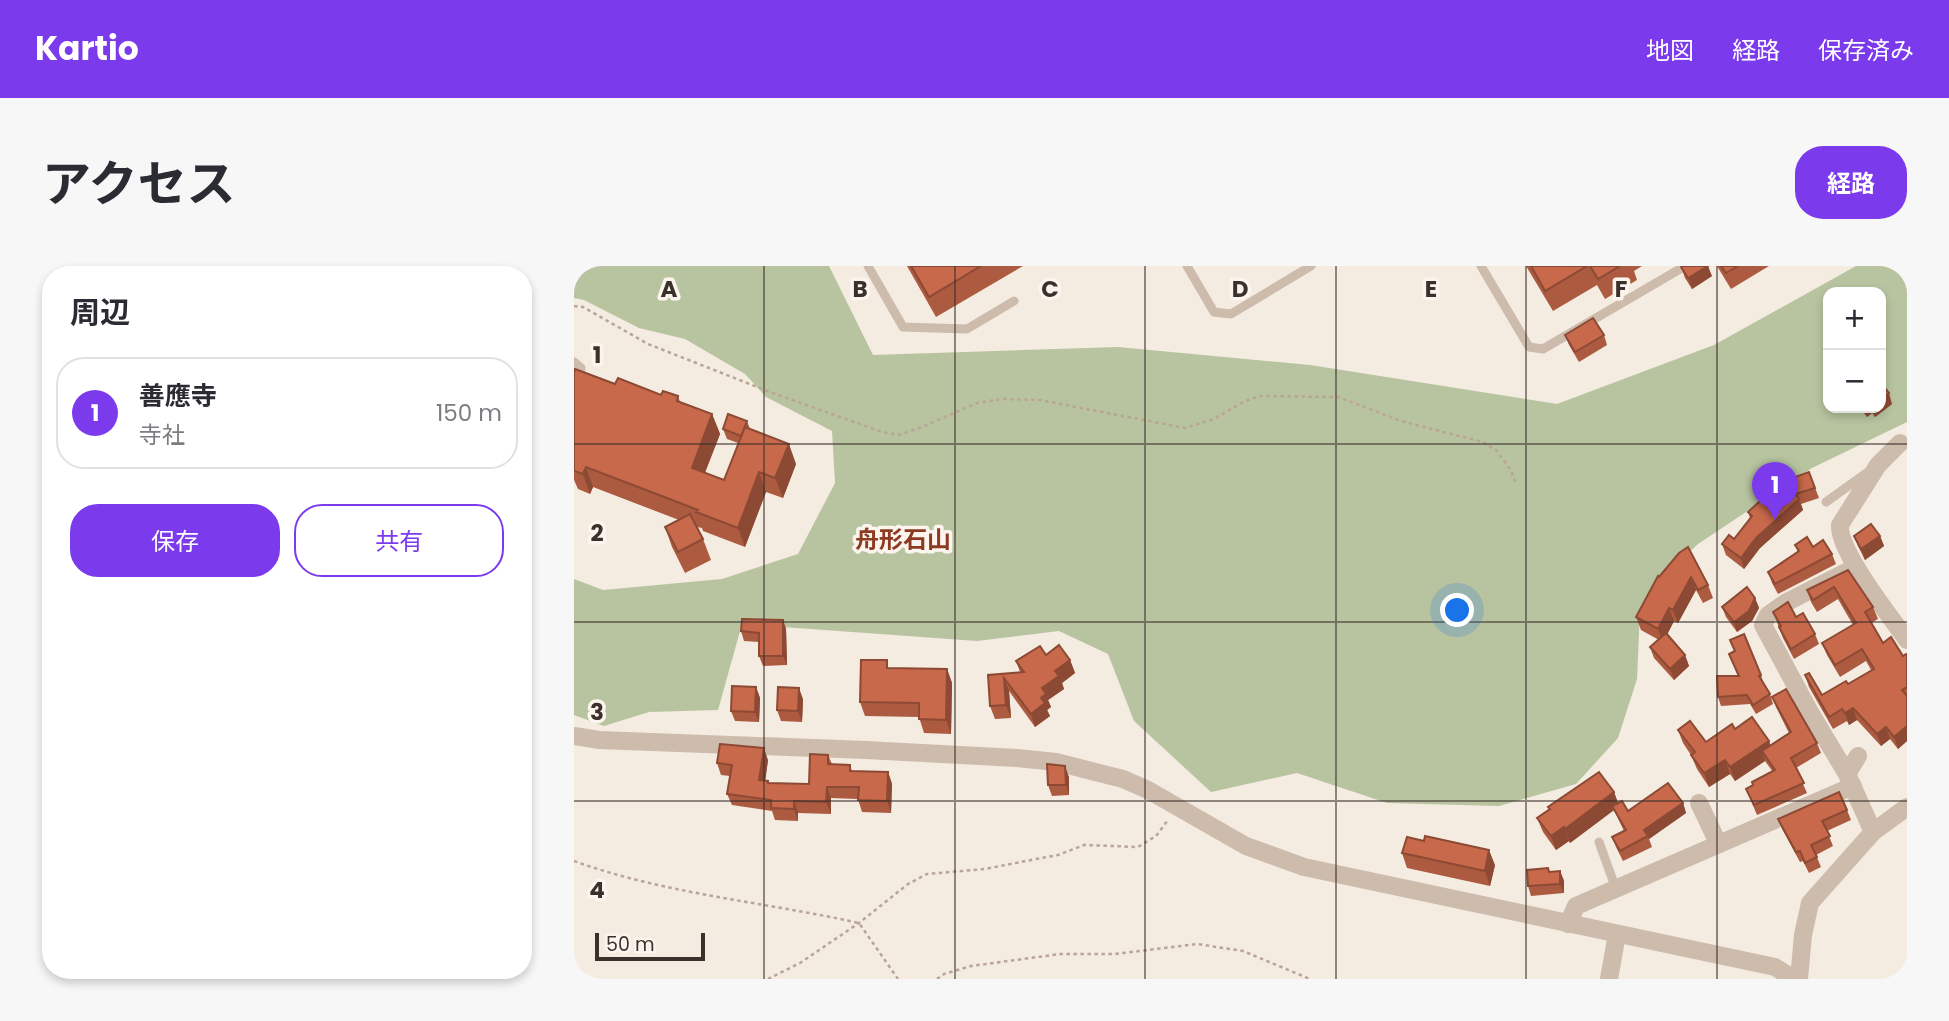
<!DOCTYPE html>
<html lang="ja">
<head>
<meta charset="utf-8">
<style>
	body { margin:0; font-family:Poppins,"Noto Sans JP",sans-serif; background:#f7f7f7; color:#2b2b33 }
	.controls { position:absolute; right:21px; top:21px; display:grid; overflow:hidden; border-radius:14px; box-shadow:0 4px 10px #0003 }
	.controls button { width:63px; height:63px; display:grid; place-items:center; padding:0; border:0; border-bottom:2px solid #e1e1e2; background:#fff; color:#2b2b33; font:35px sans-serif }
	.scale { position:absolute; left:21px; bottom:18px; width:110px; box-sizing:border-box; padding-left:7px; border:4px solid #3b302b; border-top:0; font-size:19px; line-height:24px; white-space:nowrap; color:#3b302b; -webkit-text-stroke:5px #fbf5ee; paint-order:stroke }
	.you { position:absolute; left:884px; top:345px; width:24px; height:24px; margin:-18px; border:5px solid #fff; border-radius:50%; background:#1a73e8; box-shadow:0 0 0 10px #1a73e833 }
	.badge { display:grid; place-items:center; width:46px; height:46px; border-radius:50%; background:#7c3aed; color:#fff; font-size:23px; font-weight:700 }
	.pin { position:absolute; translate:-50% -58px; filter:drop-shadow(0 2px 4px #0008) }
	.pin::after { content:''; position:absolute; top:37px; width:24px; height:21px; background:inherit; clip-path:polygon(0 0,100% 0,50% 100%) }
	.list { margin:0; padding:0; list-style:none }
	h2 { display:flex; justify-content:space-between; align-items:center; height:91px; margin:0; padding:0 28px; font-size:30px }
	h2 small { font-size:23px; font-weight:400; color:#7c7c81 }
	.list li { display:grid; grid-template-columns:46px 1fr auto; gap:21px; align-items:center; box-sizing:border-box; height:112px; margin:0 14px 14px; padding:0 14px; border:2px solid #e1e1e2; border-radius:28px }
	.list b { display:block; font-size:26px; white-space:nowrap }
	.list p { margin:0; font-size:23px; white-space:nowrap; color:#7c7c81 }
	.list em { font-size:23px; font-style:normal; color:#7c7c81 }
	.actions { display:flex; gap:14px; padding:21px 28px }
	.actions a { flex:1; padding:16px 0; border:2px solid #7c3aed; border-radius:28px; text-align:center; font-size:24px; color:#7c3aed }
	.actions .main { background:#7c3aed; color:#fff }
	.map { position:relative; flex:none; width:1333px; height:713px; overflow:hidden; border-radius:28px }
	header { display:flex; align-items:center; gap:42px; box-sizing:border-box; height:98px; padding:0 35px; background:#7c3aed; color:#fff }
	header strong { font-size:33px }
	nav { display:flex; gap:38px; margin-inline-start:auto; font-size:24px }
	.intro { display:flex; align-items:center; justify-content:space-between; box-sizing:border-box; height:168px; padding:0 42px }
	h1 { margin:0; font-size:49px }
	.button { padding:18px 32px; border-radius:28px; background:#7c3aed; color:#fff; font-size:24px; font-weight:700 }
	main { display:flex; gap:42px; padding:0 42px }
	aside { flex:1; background:#fff; border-radius:28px; box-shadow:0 4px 10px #0003 }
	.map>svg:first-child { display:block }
	.green { fill:#b8c4a0; fill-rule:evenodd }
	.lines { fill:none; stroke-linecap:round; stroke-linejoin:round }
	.path { stroke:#b9a596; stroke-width:2.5; stroke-dasharray:3.5 3.5; stroke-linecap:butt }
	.service { stroke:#cdbbac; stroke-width:9 }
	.minor { stroke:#cdbbac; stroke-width:18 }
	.tertiary { stroke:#cdbbac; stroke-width:18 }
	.wall { fill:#ac5a40 }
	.shaded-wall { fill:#8c4a34 }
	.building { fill:#c8694b; stroke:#8c4a34; stroke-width:2 }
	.grid { fill:none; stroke:#3b302b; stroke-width:2; stroke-opacity:0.55 }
	.labels { text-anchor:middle; stroke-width:7; stroke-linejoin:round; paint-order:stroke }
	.quarter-label { font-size:24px; font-weight:bold; fill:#8c3b22; stroke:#fbf5ee }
	.grid-label { font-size:23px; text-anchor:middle; font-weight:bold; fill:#3b302b; stroke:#fbf5ee; stroke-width:7; stroke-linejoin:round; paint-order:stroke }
</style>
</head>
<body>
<header>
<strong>Kartio</strong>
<nav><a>地図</a><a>経路</a><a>保存済み</a></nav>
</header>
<div class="intro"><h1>アクセス</h1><a class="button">経路</a></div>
<main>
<aside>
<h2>周辺<small></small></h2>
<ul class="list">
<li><span class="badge">1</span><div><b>善應寺</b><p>寺社</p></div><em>150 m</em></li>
</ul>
<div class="actions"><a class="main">保存</a><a>共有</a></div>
</aside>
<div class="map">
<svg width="1333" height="713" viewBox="0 0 1333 713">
	<rect width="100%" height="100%" fill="#f4ebe1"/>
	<path class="green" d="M0,0H255L299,89L544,81L736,99L983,138L1140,79L1282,0H1333V156L1238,202L1124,278L1091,309L1066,344L1063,413L1044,472L1002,518L925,540L813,537L723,507L637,526L560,455L534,388L485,365L403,375L168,358L144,444L75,446L30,460L0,449V313L29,324L148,313L224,288L261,217L258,165L192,131L171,108L111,73L65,62L10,34L0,32ZM1254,26H1307V142H1254Z"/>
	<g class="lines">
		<g class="path">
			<polyline points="0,40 9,41 74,78 196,126 308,166 325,169 348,161 403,137 428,133 466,134 611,162 640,153 669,136 685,130 764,131 827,155 909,176 922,184 936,203 942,217"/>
			<path d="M0,595C91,628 191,636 285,657L324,713"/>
			<polyline points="194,713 226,697 285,657 334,618 353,608 411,603 462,593 484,589 510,579 564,581 582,570 594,554"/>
			<polyline points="363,713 370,708 397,700 486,688 541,688 623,678 669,685 736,713"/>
		</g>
		<g class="service">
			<polyline points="294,0 329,61 393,63 440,35"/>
			<polyline points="613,0 640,46 657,48 737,0"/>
			<polyline points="907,0 955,81 969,83 1111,0"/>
			<polyline points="0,96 7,102 5,111"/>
			<polyline points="1252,236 1294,206"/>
			<polyline points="1025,576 1042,623"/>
		</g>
		<g class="minor">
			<path d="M1326,177L1304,199L1266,259C1264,285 1316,350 1333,374"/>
			<polyline points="1282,301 1211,337 1194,349 1189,359 1237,448 1273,508 1299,566"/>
			<polyline points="1273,508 1284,490"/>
			<polyline points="1125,537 1144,577"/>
			<polyline points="994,658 1002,640 1279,520"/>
			<polyline points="1035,713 1043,668"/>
			<polyline points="1225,713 1229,669 1236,637 1299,566 1333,541"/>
		</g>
		<polyline class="tertiary" points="0,470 25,474 292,484 443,492 482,496 549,513 574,524 672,580 730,601 1201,701 1220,713"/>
	</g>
	<g class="wall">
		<polygon points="333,0 449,0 362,51"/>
		<polygon points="952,0 1068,0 1060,5 1063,14 1031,33 1023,19 979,45"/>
		<polygon points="1143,0 1195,0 1157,23"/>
		<polygon points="1107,1 1138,10 1118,23 1111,12"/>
		<polygon points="991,69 1030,69 1033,79 1005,96 995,79"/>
		<polygon points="0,107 41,118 87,129 104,130 106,136 138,148 146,168 131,207 150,214 164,177 153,173 149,163 173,155 176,163 222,198 209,232 192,226 171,281 129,265 128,262 123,261 129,273 137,294 111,307 98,281 91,261 105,254 19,221 16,228 4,223 0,214"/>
		<polygon points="1318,138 1301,151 1298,147 1293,151 1286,142 1307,142"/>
		<polygon points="1235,206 1245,232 1227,238 1229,244 1186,282 1170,303 1152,289 1148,278 1160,273 1176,252 1174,246"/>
		<polygon points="1280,270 1306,270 1310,280 1291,294 1284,280"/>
		<polygon points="1221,279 1239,281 1258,288 1262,298 1204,328 1198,317 1194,306 1224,286"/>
		<polygon points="1105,287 1134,319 1139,332 1129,337 1122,324 1104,357 1100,355 1093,369 1111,389 1115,400 1100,414 1080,392 1076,381 1085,374 1067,364 1062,351 1085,311"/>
		<polygon points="1274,304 1299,341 1304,353 1297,357 1309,377 1329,390 1333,389 1333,475 1324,483 1316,473 1307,480 1283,454 1275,459 1273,455 1259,463 1235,421 1231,409 1248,429 1274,418 1297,404 1292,395 1266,411 1253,389 1248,377 1279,359 1264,333 1243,346 1237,336 1233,324"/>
		<polygon points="1181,332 1185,342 1178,355 1163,366 1152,351 1148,341"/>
		<polygon points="1199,346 1241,368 1245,378 1220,393 1209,372"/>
		<polygon points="209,354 212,363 213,399 189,400 185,390 185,376 170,375 167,365"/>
		<polygon points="1156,374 1187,409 1190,419 1196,428 1199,438 1182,448 1176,438 1147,440 1144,431 1164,410 1155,388 1160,385"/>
		<polygon points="472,389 496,394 501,407 488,417 490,423 474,434 477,441 473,444 476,450 461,461 435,425 437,452 421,453 416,440 414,409 446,406 442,395"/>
		<polygon points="316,402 373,403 378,417 377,468 350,467 345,451 291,450 286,436"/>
		<polygon points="182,421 186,432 185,456 161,455 157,445"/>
		<polygon points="1198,431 1243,477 1247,487 1222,502 1233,527 1183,549 1172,523 1199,506 1191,495 1161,515 1156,508 1135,521 1123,503 1117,489 1109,477 1104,464 1132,476 1161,463 1195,475 1196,479 1215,467 1202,441"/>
		<polygon points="229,433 228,456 207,455 203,444"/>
		<polygon points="254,489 258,498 276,499 278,505 314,506 318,518 317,547 288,546 284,533 257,532 257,548 224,547 224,555 201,554 198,545 158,539 153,528 156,510 147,509 143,497 194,494 191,514 195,517 235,518"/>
		<polygon points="495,511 495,529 478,530 474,519"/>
		<polygon points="1040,526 1044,537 1054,545 1109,537 1112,547 1075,573 1078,581 1049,595 1042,581 1038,571 1050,565 1040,544 996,577 995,575 982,584 969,566 963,552 975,543 974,541"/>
		<polygon points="1273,544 1277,554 1253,565 1259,580 1242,589 1247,601 1235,607 1229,595 1226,596 1208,563 1204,553"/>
		<polygon points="828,587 921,599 916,620 833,602"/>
		<polygon points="986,605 990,615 990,627 957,630 954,620"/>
	</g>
	<g class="shaded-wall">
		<polygon points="1134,0 1138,10 1118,23 1114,12"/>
		<polygon points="1315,127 1318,138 1301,151 1297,142 1307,142 1307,133"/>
		<polygon points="1289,142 1296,142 1298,147 1293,151"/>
		<polygon points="138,148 146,168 125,221 118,202"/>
		<polygon points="215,178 222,198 209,232 201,212"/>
		<polygon points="12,201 19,221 16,228 9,208"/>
		<polygon points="185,206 192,226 171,281 164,262"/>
		<polygon points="1225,233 1229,244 1186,282 1170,303 1167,292 1182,272"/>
		<polygon points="1306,270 1310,280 1291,294 1287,283"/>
		<polygon points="1117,311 1122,324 1104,357 1099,344"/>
		<polygon points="1181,332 1185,342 1178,355 1163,366 1160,356"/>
		<polygon points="1095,342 1100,355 1089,376 1084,363"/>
		<polygon points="209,354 212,363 213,399 209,390"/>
		<polygon points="1111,389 1115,400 1100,414 1096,403"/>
		<polygon points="496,394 501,407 488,417 490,423 474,434 477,441 473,444 476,450 461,461 457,448 467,432 468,422 481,405"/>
		<polygon points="373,403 378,417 377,468 372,454"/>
		<polygon points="430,412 435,425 437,452 432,439"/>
		<polygon points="182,421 186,432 185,456 181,446"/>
		<polygon points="225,422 229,433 228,456 224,445"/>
		<polygon points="1279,442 1283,454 1275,459 1271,447"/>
		<polygon points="1333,460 1333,475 1324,483 1320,471"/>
		<polygon points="1312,461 1316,473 1307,480 1303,468"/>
		<polygon points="1195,475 1200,489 1188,485 1191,495 1161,515 1156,501"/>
		<polygon points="190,482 194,494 190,525 185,514"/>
		<polygon points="1151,494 1156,508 1135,521 1130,507"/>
		<polygon points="491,500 495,511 495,529 492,519"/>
		<polygon points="314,506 318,518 317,547 313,535"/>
		<polygon points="253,521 257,532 257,548 252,536"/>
		<polygon points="1040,526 1045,540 1038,540 1040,544 996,577 991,563"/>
		<polygon points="220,535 224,547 224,555 220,543"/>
		<polygon points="1109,537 1112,547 1075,573 1070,564"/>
		<polygon points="990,561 995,575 982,584 977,570"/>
		<polygon points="915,584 921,599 916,620 911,605"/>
		<polygon points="986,605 990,615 990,627 986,618"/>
	</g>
	<g class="building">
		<polygon points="337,0 407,0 355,31"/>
		<polygon points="957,0 1013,0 971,25"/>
		<polygon points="1016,0 1046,0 1024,13"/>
		<polygon points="1109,0 1134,0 1114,12 1107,1"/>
		<polygon points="1147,0 1164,0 1152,7"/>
		<polygon points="1019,52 1030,69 1001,86 991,69"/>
		<polygon points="1,103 41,118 44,112 87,129 89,125 104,130 103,135 138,148 118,202 150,214 171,161 215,178 201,212 185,206 164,262 122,246 124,244 12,201 9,208 0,205 0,107"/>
		<polygon points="1307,117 1315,127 1307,133"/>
		<polygon points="154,148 173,155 167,170 149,163"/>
		<polygon points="1235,206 1241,222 1221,228 1225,233 1182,272 1167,292 1148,278 1155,269 1160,273 1178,250 1174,246 1207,216"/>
		<polygon points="116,248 129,273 104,286 91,261"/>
		<polygon points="1297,258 1306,270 1287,283 1280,270"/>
		<polygon points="1233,271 1239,281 1249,274 1258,288 1201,318 1194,306 1225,285 1221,279"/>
		<polygon points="1114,281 1134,319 1124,324 1117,311 1099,344 1095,342 1084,363 1062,351 1084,310 1085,311 1105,287"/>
		<polygon points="1274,304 1299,341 1291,346 1309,377 1317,371 1329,390 1332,388 1333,389 1333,421 1328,424 1333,430 1333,460 1320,471 1312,461 1303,468 1279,442 1271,447 1268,443 1255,451 1231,409 1235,407 1248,429 1272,415 1274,418 1300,403 1288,383 1261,399 1248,377 1282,357 1260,321 1239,334 1233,324"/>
		<polygon points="1173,321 1181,332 1175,345 1160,356 1148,341"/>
		<polygon points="1214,336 1222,351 1229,347 1241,368 1217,383 1205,361 1207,360 1199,346"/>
		<polygon points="168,353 209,354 209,390 185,390 185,367 167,365"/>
		<polygon points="1092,367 1111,389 1096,403 1076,381"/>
		<polygon points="1170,368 1187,409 1185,410 1196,428 1179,439 1173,429 1144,431 1143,410 1165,410 1155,388 1161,385 1156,374"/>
		<polygon points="485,379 496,394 481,405 485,410 468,422 472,428 467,432 471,437 457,448 430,412 432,439 416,440 414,409 450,406 442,395 466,380 472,389"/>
		<polygon points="287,394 313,394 313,402 373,403 372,454 345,453 345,437 286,436"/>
		<polygon points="158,420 182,421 181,446 157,445"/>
		<polygon points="204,421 225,422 224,445 203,444"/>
		<polygon points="1212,423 1243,477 1217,492 1230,517 1180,539 1172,523 1179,519 1178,516 1201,504 1188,485 1217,466 1198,431"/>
		<polygon points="1178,451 1195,475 1156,501 1151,494 1130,507 1117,489 1121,486 1104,464 1116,455 1132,476 1158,458 1161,463"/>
		<polygon points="146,478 190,482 185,514 194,515 194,517 235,518 236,488 254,489 254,498 276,499 276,505 314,506 313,535 284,534 285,521 253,521 252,536 220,535 220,543 197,542 197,534 153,528 158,499 143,497"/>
		<polygon points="473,498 491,500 492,519 474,519"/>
		<polygon points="1025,506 1040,526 991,563 990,561 977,570 963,552 976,543 974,541"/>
		<polygon points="1094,517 1109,537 1070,564 1074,570 1046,585 1038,571 1052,564 1038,540 1048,535 1054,545"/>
		<polygon points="1265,526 1273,544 1248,555 1256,570 1237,579 1243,591 1231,597 1226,585 1222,586 1204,553"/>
		<polygon points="851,570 915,584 911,605 828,587 833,571 850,575"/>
		<polygon points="974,602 975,606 986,605 986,618 954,620 953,604"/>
	</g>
	<path class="grid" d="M190,0V713M381,0V713M571,0V713M762,0V713M952,0V713M1143,0V713M0,178H1333M0,356H1333M0,535H1333"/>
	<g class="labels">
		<g class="quarter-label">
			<text x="329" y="282">舟形石山</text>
		</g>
	</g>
	<g class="grid-label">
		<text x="95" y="31">A</text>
		<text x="286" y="31">B</text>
		<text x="476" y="31">C</text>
		<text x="666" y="31">D</text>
		<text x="857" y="31">E</text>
		<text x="1047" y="31">F</text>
		<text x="23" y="97">1</text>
		<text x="23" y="275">2</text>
		<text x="23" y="454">3</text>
		<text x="23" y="632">4</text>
	</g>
</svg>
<div class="controls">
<button>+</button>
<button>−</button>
</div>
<div class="scale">50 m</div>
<div class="you"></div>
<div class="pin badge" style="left:1201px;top:254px">1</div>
</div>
</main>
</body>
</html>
